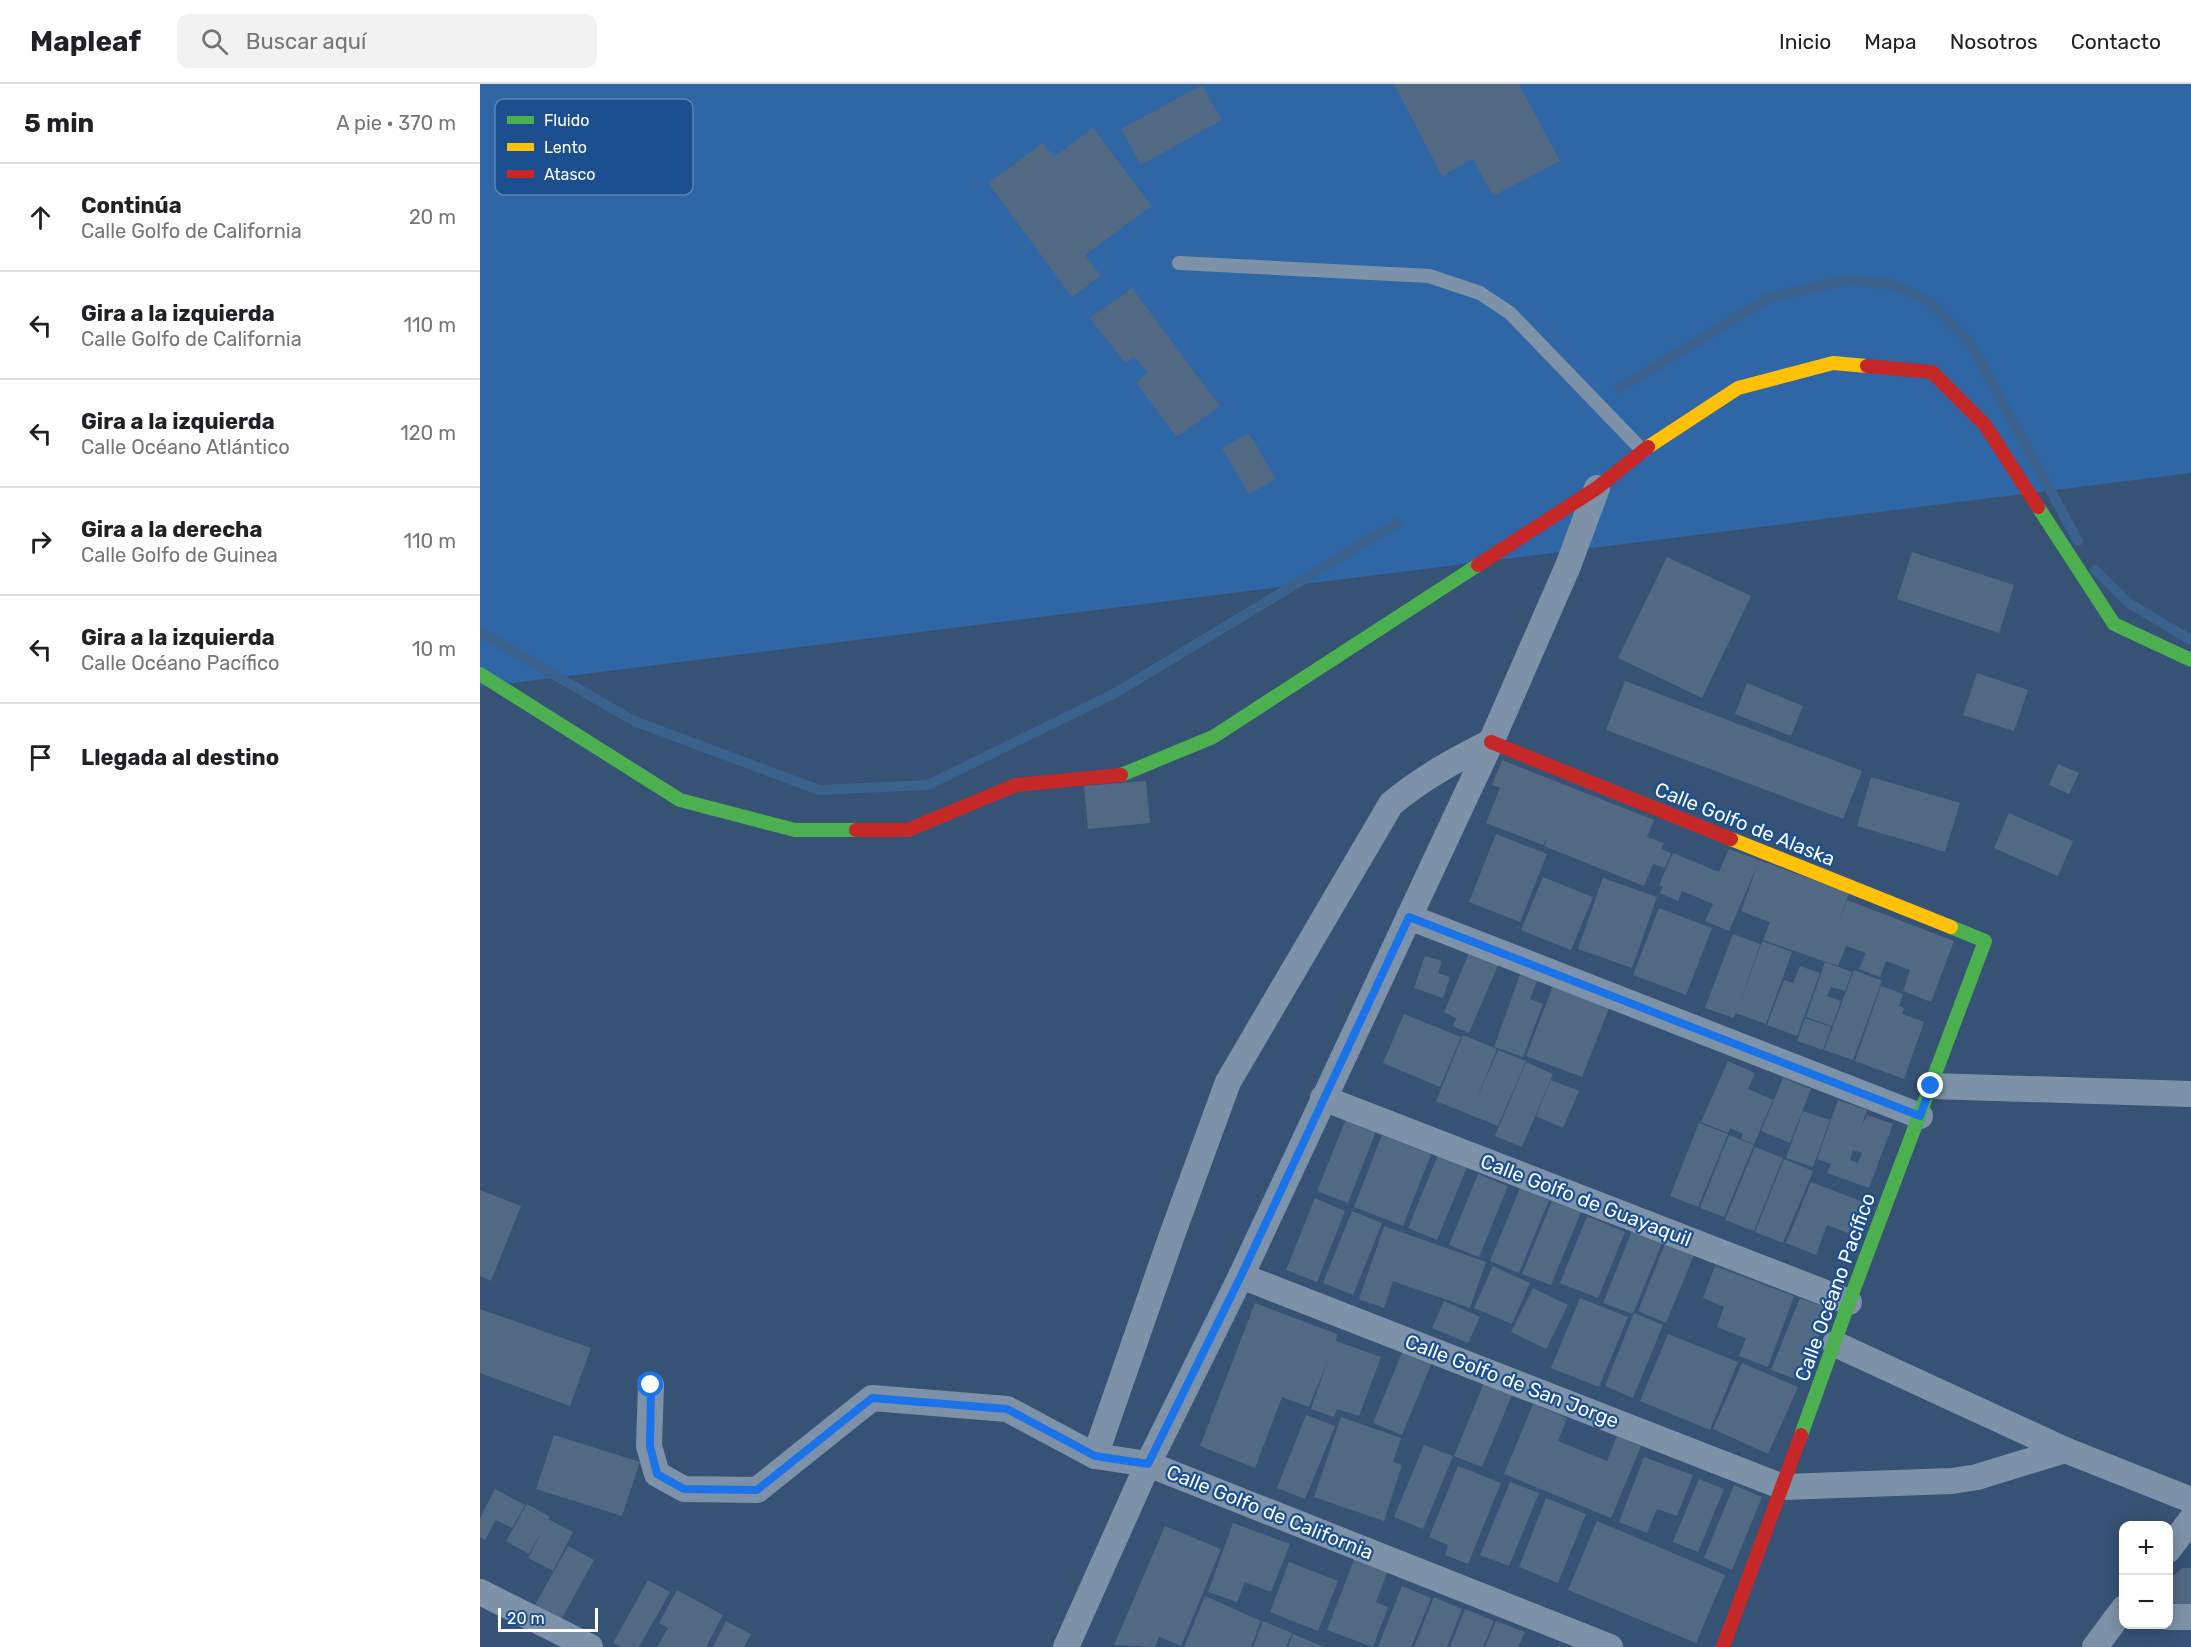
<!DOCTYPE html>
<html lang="es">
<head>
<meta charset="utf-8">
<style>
	body { margin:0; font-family:Rubik,sans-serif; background:#f2f2f2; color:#202124 }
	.controls { position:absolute; right:18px; bottom:18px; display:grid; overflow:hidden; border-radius:12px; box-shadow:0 3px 15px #0003 }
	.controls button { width:54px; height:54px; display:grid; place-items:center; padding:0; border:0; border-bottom:2px solid #e0e0e0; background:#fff; color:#202124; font:30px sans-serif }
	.scale { position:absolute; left:18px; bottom:15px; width:100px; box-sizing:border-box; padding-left:6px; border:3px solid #fff; border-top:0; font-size:16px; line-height:21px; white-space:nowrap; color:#fff; -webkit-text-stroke:4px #1b4f8f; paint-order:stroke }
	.stop { position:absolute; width:18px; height:18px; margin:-14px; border:4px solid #1a73e8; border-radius:50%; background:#fff }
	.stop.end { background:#1a73e8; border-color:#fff; box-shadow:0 2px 6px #0008 }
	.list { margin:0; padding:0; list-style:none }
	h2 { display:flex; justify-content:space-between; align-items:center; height:78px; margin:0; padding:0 24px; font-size:26px }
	h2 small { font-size:20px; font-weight:400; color:#757577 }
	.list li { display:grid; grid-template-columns:39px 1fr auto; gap:18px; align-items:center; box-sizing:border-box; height:108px; padding:0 24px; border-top:2px solid #e0e0e0 }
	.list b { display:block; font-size:22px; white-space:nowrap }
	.list p { margin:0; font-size:20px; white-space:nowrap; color:#757577 }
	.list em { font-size:20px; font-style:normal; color:#757577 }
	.icon { flex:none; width:33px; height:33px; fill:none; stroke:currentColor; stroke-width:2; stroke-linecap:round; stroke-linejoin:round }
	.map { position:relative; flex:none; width:1711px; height:1563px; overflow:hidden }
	header { display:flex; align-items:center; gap:36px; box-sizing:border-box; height:84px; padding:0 30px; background:#fff; border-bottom:2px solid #e0e0e0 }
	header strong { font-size:28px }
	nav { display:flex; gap:33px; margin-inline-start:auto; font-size:21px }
	.search { width:420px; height:54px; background:#f2f2f2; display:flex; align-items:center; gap:15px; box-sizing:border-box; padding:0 21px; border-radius:12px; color:#757577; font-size:22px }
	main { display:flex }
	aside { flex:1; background:#fff }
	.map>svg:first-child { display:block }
	.green { fill:#2f66a5 }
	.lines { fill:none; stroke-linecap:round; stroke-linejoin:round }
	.stream { stroke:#3b618d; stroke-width:10 }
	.building { fill:#526984; fill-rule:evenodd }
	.lane { stroke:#7d92a8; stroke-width:14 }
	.street { stroke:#7d92a8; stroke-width:26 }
	.fast { stroke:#4caf50; stroke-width:14 }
	.slow { stroke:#ffc107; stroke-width:14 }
	.jam { stroke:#c62828; stroke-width:14 }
	.route { stroke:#1a73e8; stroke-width:8 }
	.labels { text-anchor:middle; stroke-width:4.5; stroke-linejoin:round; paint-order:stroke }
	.street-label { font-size:20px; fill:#fff; stroke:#1b4f8f }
	.key { fill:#1b4f8f; stroke:#5f84b1; stroke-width:1.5 }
	.key-label { font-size:16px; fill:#fff }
</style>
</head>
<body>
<header>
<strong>Mapleaf</strong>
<div class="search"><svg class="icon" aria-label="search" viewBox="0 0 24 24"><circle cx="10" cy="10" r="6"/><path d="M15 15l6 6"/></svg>Buscar aquí</div>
<nav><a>Inicio</a><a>Mapa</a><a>Nosotros</a><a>Contacto</a></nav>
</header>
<main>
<aside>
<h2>5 min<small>A pie · 370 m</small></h2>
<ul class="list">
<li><svg class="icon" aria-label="ahead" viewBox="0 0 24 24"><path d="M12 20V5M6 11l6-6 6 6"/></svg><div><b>Continúa</b><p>Calle Golfo de California</p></div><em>20 m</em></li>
<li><svg class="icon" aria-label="left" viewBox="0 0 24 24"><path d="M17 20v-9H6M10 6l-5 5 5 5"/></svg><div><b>Gira a la izquierda</b><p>Calle Golfo de California</p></div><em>110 m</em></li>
<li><svg class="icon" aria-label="left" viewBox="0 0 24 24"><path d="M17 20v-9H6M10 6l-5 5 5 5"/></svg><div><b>Gira a la izquierda</b><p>Calle Océano Atlántico</p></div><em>120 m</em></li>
<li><svg class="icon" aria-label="right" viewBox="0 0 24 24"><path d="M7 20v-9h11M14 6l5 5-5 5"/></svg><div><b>Gira a la derecha</b><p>Calle Golfo de Guinea</p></div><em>110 m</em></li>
<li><svg class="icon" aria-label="left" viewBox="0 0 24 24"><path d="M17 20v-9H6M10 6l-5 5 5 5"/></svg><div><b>Gira a la izquierda</b><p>Calle Océano Pacífico</p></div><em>10 m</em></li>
<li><svg class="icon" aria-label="arrive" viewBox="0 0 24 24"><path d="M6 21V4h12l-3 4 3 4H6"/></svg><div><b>Llegada al destino</b></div></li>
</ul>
</aside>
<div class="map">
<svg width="1711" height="1563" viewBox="0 0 1711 1563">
	<rect width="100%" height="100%" fill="#365274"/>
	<polygon class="green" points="0,0 1711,0 1711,389 0,603"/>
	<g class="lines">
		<g class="stream">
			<polyline points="1140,304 1290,213 1368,196 1414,201 1450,218 1489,257 1598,457"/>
			<polyline points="1615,486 1650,520 1711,556"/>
			<polyline points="0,548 154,637 339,706 448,701 635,609 917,439"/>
		</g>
	</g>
	<g class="building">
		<polygon points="914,0 1039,0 1080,77 1013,112 993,75 962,92"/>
		<polygon points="722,1 742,36 661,81 641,45"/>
		<polygon points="613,44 672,122 605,171 621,192 592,213 508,99 563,59 574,73"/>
		<polygon points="652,204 740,322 697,353 656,298 668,289 654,272 645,279 610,234"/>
		<polygon points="769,349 796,395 769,410 742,364"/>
		<polygon points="1432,468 1534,501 1519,549 1417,515"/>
		<polygon points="1187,473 1271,512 1222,614 1138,574"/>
		<polygon points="1497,589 1548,606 1534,647 1483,631"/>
		<polygon points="1145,597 1382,687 1363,735 1126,646"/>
		<polygon points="1267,599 1323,622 1311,652 1255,630"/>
		<polygon points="1022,676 1174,736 1167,753 1184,759 1181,765 1191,769 1185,784 1173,780 1164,802 1064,762 1068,753 1063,761 1006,739 1020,704 1012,701"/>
		<polygon points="1578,680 1599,689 1589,710 1569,701"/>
		<polygon points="1391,693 1480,719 1465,768 1377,742"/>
		<polygon points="666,697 670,739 608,745 604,702"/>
		<polygon points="1529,729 1593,757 1578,792 1514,764"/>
		<polygon points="1016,750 1067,770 1040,838 989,818"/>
		<polygon points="1249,765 1369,809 1357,841 1367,816 1474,857 1451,918 1423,907 1430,886 1406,877 1400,893 1379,885 1386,869 1366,862 1358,882 1283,856 1290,838 1261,827 1278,780 1249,847 1225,837 1233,820 1202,807 1198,817 1180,809 1183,803 1179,801 1193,769 1239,788"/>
		<polygon points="1063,793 1113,813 1091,866 1041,846"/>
		<polygon points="1123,794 1177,813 1152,884 1098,865"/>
		<polygon points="1179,824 1232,844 1206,911 1153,891"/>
		<polygon points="1253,850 1280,860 1259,923 1282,857 1312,868 1286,940 1255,929 1254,934 1225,924"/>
		<polygon points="990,867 1019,879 989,949 973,942 976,934 964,928"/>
		<polygon points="945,872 962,877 958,889 970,893 963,914 934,904"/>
		<polygon points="1345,878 1372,888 1365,907 1351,903 1347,912 1361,917 1352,942 1326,933"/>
		<polygon points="1320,882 1340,889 1317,952 1287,941 1304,896 1313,899"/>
		<polygon points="1374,886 1402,897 1373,976 1344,966"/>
		<polygon points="1041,888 1058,894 1050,915 1063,920 1043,973 1014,963"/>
		<polygon points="1073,902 1131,919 1102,993 1046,972"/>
		<polygon points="1401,902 1423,910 1419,922 1424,924 1422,930 1444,938 1424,995 1375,977"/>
		<polygon points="924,930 981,953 960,1003 903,979"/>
		<polygon points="1325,934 1351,943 1343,966 1317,957"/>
		<polygon points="983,951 1017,965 995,1019 1018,966 1046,977 1018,1042 956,1017"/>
		<polygon points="1248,977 1275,989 1268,1005 1293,1016 1274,1060 1261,1055 1263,1050 1250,1044 1248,1049 1221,1038"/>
		<polygon points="1046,978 1073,990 1042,1063 1015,1052"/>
		<polygon points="1303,994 1331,1005 1310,1059 1281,1047"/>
		<polygon points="1071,996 1099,1007 1083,1044 1056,1032"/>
		<path d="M1358,1016L1387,1026L1381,1043L1387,1031L1413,1040L1389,1104L1347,1089L1351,1080L1337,1075ZM1373,1066L1382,1069L1378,1079L1370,1076Z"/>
		<polygon points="1323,1027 1350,1036 1333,1083 1306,1074"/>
		<polygon points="866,1035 896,1047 868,1119 837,1107"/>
		<polygon points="1219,1039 1248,1050 1218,1123 1190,1112"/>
		<polygon points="902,1051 951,1070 923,1142 874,1123"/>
		<polygon points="1249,1051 1274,1061 1244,1133 1220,1124"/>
		<polygon points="1275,1063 1303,1074 1274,1147 1245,1136"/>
		<polygon points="958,1071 987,1083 957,1156 928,1144"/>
		<polygon points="1304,1075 1333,1087 1303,1159 1275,1148"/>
		<polygon points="998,1090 1028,1102 999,1173 969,1161"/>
		<polygon points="1331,1098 1386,1119 1373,1151 1347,1141 1336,1171 1306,1159"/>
		<polygon points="1040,1104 1069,1116 1039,1189 1010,1177"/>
		<polygon points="0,1106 41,1122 11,1197 0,1192"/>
		<polygon points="835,1114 865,1127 837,1198 806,1186"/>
		<polygon points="1072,1117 1101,1128 1071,1201 1042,1190"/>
		<polygon points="872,1127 902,1139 873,1211 843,1199"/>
		<polygon points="1107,1132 1145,1148 1118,1214 1080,1199"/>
		<polygon points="904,1142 1006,1178 990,1224 913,1197 904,1224 879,1215"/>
		<polygon points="1152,1147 1182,1159 1153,1230 1123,1219"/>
		<polygon points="1185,1160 1214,1171 1186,1239 1158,1227"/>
		<polygon points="1013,1182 1050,1199 1032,1240 994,1224"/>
		<polygon points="1235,1182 1314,1212 1288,1283 1259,1272 1266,1254 1237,1243 1244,1223 1223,1214"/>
		<polygon points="1053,1204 1088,1221 1066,1265 1031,1248"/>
		<polygon points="1100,1214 1148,1233 1119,1303 1071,1284"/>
		<polygon points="1320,1214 1350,1225 1321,1297 1291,1286"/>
		<polygon points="964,1217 1000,1233 988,1259 952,1244"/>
		<polygon points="775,1219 857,1250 856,1257 901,1273 879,1332 857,1325 854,1333 831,1325 848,1276 829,1323 802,1313 775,1384 720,1362"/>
		<polygon points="0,1225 111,1264 90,1322 0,1289"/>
		<polygon points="1154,1229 1183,1241 1153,1314 1125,1302"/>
		<polygon points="1188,1250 1258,1278 1230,1346 1160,1317"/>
		<polygon points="923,1266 952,1278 922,1351 893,1339"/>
		<polygon points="1262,1279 1318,1303 1288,1370 1233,1345"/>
		<polygon points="1004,1299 1032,1311 1002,1383 974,1372"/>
		<polygon points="1053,1320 1087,1334 1078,1357 1127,1377 1137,1352 1161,1362 1131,1434 1024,1390"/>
		<polygon points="826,1331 855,1342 825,1415 797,1404"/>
		<polygon points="861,1333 921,1354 913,1378 922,1381 904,1437 834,1413"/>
		<polygon points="74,1351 160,1378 142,1432 56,1405"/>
		<polygon points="944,1361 973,1372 943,1445 914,1433"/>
		<polygon points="1164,1373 1213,1391 1197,1432 1177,1425 1167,1449 1139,1438"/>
		<polygon points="978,1382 1021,1399 988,1480 965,1471 968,1461 949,1453"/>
		<polygon points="1219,1395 1244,1405 1218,1468 1193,1458"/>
		<polygon points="1030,1398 1059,1409 1029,1482 1000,1471"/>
		<polygon points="1254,1401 1282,1413 1252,1486 1224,1474"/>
		<polygon points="15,1405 45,1421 32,1444 16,1436 5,1456 0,1453 0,1434"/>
		<polygon points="1066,1414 1106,1430 1078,1499 1039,1483"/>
		<polygon points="47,1420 70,1433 68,1435 93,1448 73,1487 48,1474 64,1444 49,1470 26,1457"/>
		<polygon points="1117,1437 1245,1491 1216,1559 1088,1506"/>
		<polygon points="753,1439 810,1460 791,1508 765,1498 757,1518 728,1508"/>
		<polygon points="685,1442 741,1465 701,1562 679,1553 675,1563 634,1561"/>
		<polygon points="88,1462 114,1476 81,1536 55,1521"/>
		<polygon points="877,1468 910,1481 896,1518 908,1523 893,1563 847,1546"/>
		<polygon points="809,1478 858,1497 838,1547 790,1528"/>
		<polygon points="1702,1484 1711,1484 1711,1527 1688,1527 1688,1497"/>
		<polygon points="168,1496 190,1508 159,1563 141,1563 133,1559"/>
		<polygon points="922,1502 951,1514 931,1563 898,1563"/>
		<polygon points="197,1506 243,1531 226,1563 177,1563 188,1544 179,1539"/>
		<polygon points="725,1512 781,1537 771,1563 704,1563"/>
		<polygon points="954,1513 982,1525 967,1563 934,1563"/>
		<polygon points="985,1525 1014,1537 1003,1563 970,1563"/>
		<polygon points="246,1537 271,1550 264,1563 233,1563"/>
		<polygon points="783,1537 812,1549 806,1563 773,1563"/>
		<polygon points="1016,1537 1045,1548 1038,1563 1005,1563"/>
		<polygon points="813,1550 844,1563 808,1563"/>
	</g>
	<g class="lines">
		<polyline class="lane" points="699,179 949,192 1000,209 1030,229 1163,367"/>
		<g class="street">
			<polyline points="929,833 1440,1032"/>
			<polyline points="1451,1002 1711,1010"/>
			<polyline points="843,1014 1369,1218"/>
			<polyline points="761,1192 1303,1403 1472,1397 1497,1393 1585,1366"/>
			<polyline points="1355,1260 1585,1366 1711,1416"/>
			<polyline points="171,1301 169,1362 177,1390 204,1405 277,1406 392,1314 527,1325 615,1372 668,1380 1130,1563"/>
			<path d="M615,1372L692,1151L748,998L911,720C942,694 975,676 1011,658"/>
			<polyline points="1688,1466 1711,1436"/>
			<polyline points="0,1508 110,1563"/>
			<polyline points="1688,1533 1711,1533"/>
			<polyline points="586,1563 668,1380 761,1192 1011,658 1088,482 1117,404"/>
			<polyline points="1615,1563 1644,1524"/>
		</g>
		<g class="fast">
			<polyline points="1558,423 1634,540 1711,576"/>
			<polyline points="0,590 200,716 315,746 376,746"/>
			<polyline points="641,691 733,653 998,481"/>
			<polyline points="1321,1351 1369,1218 1505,857 1471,843"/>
		</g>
		<g class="slow">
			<polyline points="1168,363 1258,304 1353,279 1387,282"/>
			<polyline points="1251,755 1471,843"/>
		</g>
		<g class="jam">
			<polyline points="1387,282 1452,288 1505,341 1558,423"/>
			<polyline points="998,481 1117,404 1168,363"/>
			<polyline points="1011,658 1251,755"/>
			<polyline points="376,746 428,746 536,701 641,691"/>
			<polyline points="1243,1563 1321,1351"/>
		</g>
	</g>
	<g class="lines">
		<polyline class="route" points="171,1301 170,1362 177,1390 204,1405 277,1406 392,1314 527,1325 615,1372 668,1380 761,1192 929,833 1440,1032 1451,1002"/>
	</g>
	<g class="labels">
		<g class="street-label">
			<text transform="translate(1265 740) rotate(22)" y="7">Calle Golfo de Alaska</text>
			<text transform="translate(1106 1116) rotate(21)" y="7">Calle Golfo de Guayaquil</text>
			<text transform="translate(1355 1203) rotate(-70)" y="7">Calle Océano Pacífico</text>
			<text transform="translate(1032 1297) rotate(21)" y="7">Calle Golfo de San Jorge</text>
			<text transform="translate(790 1428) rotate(22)" y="7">Calle Golfo de California</text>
		</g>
	</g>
	<rect x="15" y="15" width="198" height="96" rx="9" class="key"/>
	<rect x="27" y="32" width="27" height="8" fill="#4caf50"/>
	<rect x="27" y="59" width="27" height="8" fill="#ffc107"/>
	<rect x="27" y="86" width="27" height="8" fill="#c62828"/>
	<g class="key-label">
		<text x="64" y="42">Fluido</text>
		<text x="64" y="69">Lento</text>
		<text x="64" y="96">Atasco</text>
	</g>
</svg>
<div class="controls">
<button>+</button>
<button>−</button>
</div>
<div class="scale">20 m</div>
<div class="stop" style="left:171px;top:1301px"></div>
<div class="stop end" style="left:1451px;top:1002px"></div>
</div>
</main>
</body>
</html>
